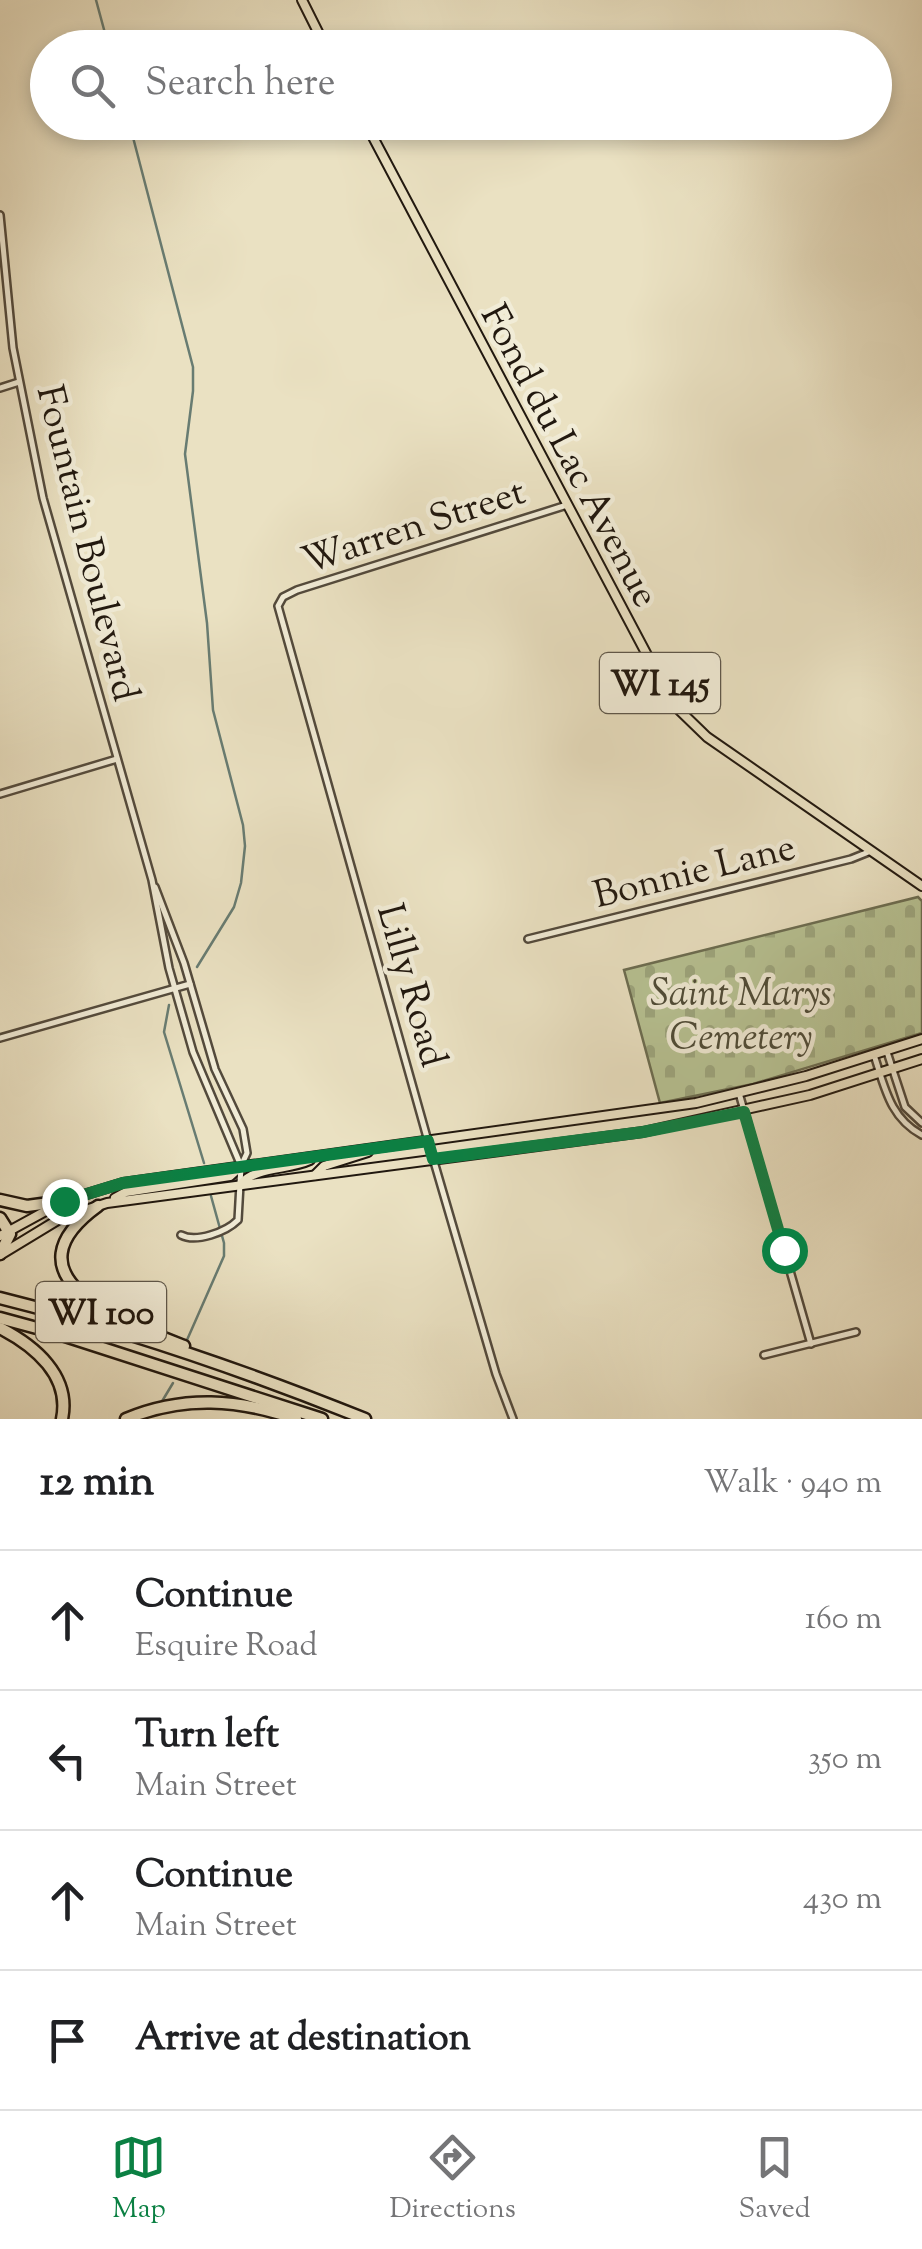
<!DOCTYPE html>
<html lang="en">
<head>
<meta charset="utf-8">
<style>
	body { margin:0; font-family:"Sorts Mill Goudy",serif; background:#f2f2f2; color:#202124 }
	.stop { position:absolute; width:30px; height:30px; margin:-22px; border:8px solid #0b8043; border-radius:50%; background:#fff }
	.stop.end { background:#0b8043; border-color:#fff; box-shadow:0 2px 10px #0008 }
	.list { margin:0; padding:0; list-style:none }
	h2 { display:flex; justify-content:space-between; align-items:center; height:130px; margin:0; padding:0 40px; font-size:42px }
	h2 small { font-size:32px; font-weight:400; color:#757577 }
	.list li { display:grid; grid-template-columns:65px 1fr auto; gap:30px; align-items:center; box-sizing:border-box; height:140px; padding:0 40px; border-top:2px solid #e0e0e0 }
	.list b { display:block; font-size:38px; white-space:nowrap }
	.list p { margin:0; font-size:32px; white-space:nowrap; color:#757577 }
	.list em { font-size:32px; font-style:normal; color:#757577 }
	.icon { flex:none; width:55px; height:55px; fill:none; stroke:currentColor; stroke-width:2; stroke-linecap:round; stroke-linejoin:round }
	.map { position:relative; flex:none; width:922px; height:1419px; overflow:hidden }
	.search { position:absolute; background:#fff; box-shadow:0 5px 15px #0003; left:30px; right:30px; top:30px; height:110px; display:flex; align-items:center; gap:25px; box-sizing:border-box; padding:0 35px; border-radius:55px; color:#757577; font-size:38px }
	.sheet { height:690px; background:#fff }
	nav { display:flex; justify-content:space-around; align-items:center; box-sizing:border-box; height:140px; border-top:2px solid #e0e0e0; background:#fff; font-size:28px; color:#757577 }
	nav a { display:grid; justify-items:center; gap:5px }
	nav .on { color:#0b8043 }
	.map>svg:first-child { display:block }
	.cemetery { fill:url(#cemetery-stones); stroke:#6c6d51; stroke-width:2.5 }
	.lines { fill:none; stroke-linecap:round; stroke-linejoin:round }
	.stream { stroke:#687c72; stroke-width:2.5 }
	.minor-casing { stroke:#534a3c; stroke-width:10 }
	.primary-casing { stroke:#21180f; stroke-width:12 }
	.motorway-casing { stroke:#21180f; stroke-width:15 }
	.minor { stroke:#f1ecd7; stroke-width:5 }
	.primary { stroke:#eae1c2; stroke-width:8 }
	.motorway { stroke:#eae1c2; stroke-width:10 }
	.route { stroke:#0b8043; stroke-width:12 }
	.labels { text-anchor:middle; stroke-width:9; stroke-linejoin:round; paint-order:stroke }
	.shield { fill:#f1ecd7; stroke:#5f584b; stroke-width:2.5 }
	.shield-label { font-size:35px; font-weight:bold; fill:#21180f }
	.street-label { font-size:38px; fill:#21180f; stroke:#f1ecd7 }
	.park-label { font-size:38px; font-style:italic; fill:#4e4b37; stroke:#f1ecd7 }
</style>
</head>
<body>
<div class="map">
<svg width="922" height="1419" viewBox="0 0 922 1419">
	<defs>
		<pattern id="cemetery-stones" width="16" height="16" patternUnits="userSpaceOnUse" patternTransform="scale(2.5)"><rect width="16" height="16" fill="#b7c293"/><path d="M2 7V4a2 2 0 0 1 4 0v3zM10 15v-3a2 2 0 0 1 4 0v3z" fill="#9da67e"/></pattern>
	</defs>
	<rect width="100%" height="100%" fill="#eae1c2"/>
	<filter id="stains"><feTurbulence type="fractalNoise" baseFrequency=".002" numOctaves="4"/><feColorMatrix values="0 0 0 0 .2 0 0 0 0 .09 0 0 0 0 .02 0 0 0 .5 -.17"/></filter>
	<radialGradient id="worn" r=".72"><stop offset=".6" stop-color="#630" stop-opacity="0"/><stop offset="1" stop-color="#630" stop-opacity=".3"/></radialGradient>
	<polygon class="cemetery" points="918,897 922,901 922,1033 753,1084 660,1103 624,970"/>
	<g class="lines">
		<g class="stream">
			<polyline points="96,0 109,48"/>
			<polyline points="129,122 193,367 193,391 185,454 207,623 213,710 243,825 245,846 241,883 234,907 197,967"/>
			<polyline points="169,1005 164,1032 204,1163"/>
			<polyline points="187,1340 224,1256 224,1243 211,1196"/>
			<polyline points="161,1403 173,1383"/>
		</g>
		<g class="minor-casing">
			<g id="minor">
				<polyline points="0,215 13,348 43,498 152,880 169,968 193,1052 241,1166"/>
				<polyline points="0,388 19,382"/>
				<polyline points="0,794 117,759"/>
				<path d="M155,887L184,963L215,1069L243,1129L247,1153L241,1166L238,1220C226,1232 196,1243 181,1235"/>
				<polyline points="528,939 851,859 871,851"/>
				<polyline points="0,1038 190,984"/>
				<polyline points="887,1052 905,1107 922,1123"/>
				<path d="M874,1055C885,1088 890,1118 922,1135"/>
				<polyline points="739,1093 811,1344"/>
				<polyline points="764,1355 856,1332"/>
				<polyline points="513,1419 496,1374 428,1141 278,606 283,597 297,590 567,505"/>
			</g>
		</g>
		<g class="primary-casing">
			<g id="primary">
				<polyline points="302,0 326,48"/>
				<polyline points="365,122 673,704 707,737 922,886"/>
				<polyline points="315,1175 324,1166 368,1152"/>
				<path d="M241,1184C256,1166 289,1170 310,1160"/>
				<polyline points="115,1198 126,1192 230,1176 241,1166"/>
				<polyline points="0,1236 64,1201 123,1183 696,1103 806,1076 922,1039"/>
				<polyline points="0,1255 61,1218 107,1203 643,1132 810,1095 922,1059"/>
			</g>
		</g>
		<g class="motorway-casing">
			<g id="motorway">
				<polyline points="0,1200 27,1206 64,1201"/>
				<path d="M98,1206C0,1277 123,1322 184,1346"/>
				<polyline points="0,1218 10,1234 0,1254"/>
				<path d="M0,1298C124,1329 246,1371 365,1419"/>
				<polyline points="0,1318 59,1334 322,1419"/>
				<path d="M0,1328C35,1346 71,1376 62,1419"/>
				<path d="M126,1419C183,1395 239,1399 296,1419"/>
			</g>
		</g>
		<use href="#minor" class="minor"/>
		<use href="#primary" class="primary"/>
		<use href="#motorway" class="motorway"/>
	</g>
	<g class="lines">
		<polyline class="route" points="64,1201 123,1183 428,1141 433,1159 643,1132 744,1112 784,1250"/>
	</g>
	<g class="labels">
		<g class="shield">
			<rect x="600" y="653" width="120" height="60" rx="8"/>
			<rect x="36" y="1282" width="130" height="60" rx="8"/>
		</g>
		<g class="shield-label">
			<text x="660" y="695">WI 145</text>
			<text x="101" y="1324">WI 100</text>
		</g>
		<g class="street-label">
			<text transform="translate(571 455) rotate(62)" y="13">Fond du Lac Avenue</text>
			<text transform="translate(413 525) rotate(-18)" y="13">Warren Street</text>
			<text transform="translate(89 543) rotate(76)" y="13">Fountain Boulevard</text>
			<text transform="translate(694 870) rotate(-14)" y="13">Bonnie Lane</text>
			<text transform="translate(413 985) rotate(74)" y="13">Lilly Road</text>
		</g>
		<g class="park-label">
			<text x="741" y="1005">Saint Marys<tspan x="741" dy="44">Cemetery</tspan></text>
		</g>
	</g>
	<rect width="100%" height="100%" filter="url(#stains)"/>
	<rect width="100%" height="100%" fill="url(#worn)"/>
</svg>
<div class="stop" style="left:784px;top:1250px"></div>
<div class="stop end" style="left:64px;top:1201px"></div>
<div class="search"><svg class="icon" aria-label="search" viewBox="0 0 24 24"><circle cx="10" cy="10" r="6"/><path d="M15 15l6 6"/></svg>Search here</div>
</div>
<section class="sheet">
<h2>12 min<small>Walk · 940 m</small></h2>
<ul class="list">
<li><svg class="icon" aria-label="ahead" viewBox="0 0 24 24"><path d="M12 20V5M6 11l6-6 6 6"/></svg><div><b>Continue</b><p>Esquire Road</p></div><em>160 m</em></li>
<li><svg class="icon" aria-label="left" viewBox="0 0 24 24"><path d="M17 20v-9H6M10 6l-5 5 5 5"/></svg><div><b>Turn left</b><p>Main Street</p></div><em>350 m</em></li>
<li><svg class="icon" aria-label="ahead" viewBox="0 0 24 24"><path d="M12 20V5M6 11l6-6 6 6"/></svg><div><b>Continue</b><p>Main Street</p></div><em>430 m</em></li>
<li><svg class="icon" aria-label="arrive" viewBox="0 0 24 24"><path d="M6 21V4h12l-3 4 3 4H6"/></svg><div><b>Arrive at destination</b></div></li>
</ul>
</section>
<nav>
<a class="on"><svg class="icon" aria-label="map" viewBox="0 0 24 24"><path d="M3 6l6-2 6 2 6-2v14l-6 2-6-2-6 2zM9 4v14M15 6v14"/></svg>Map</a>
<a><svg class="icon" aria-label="directions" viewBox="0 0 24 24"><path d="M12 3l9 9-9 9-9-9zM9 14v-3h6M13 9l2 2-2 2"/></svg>Directions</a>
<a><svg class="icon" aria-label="saved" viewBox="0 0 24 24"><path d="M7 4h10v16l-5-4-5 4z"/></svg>Saved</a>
</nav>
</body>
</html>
